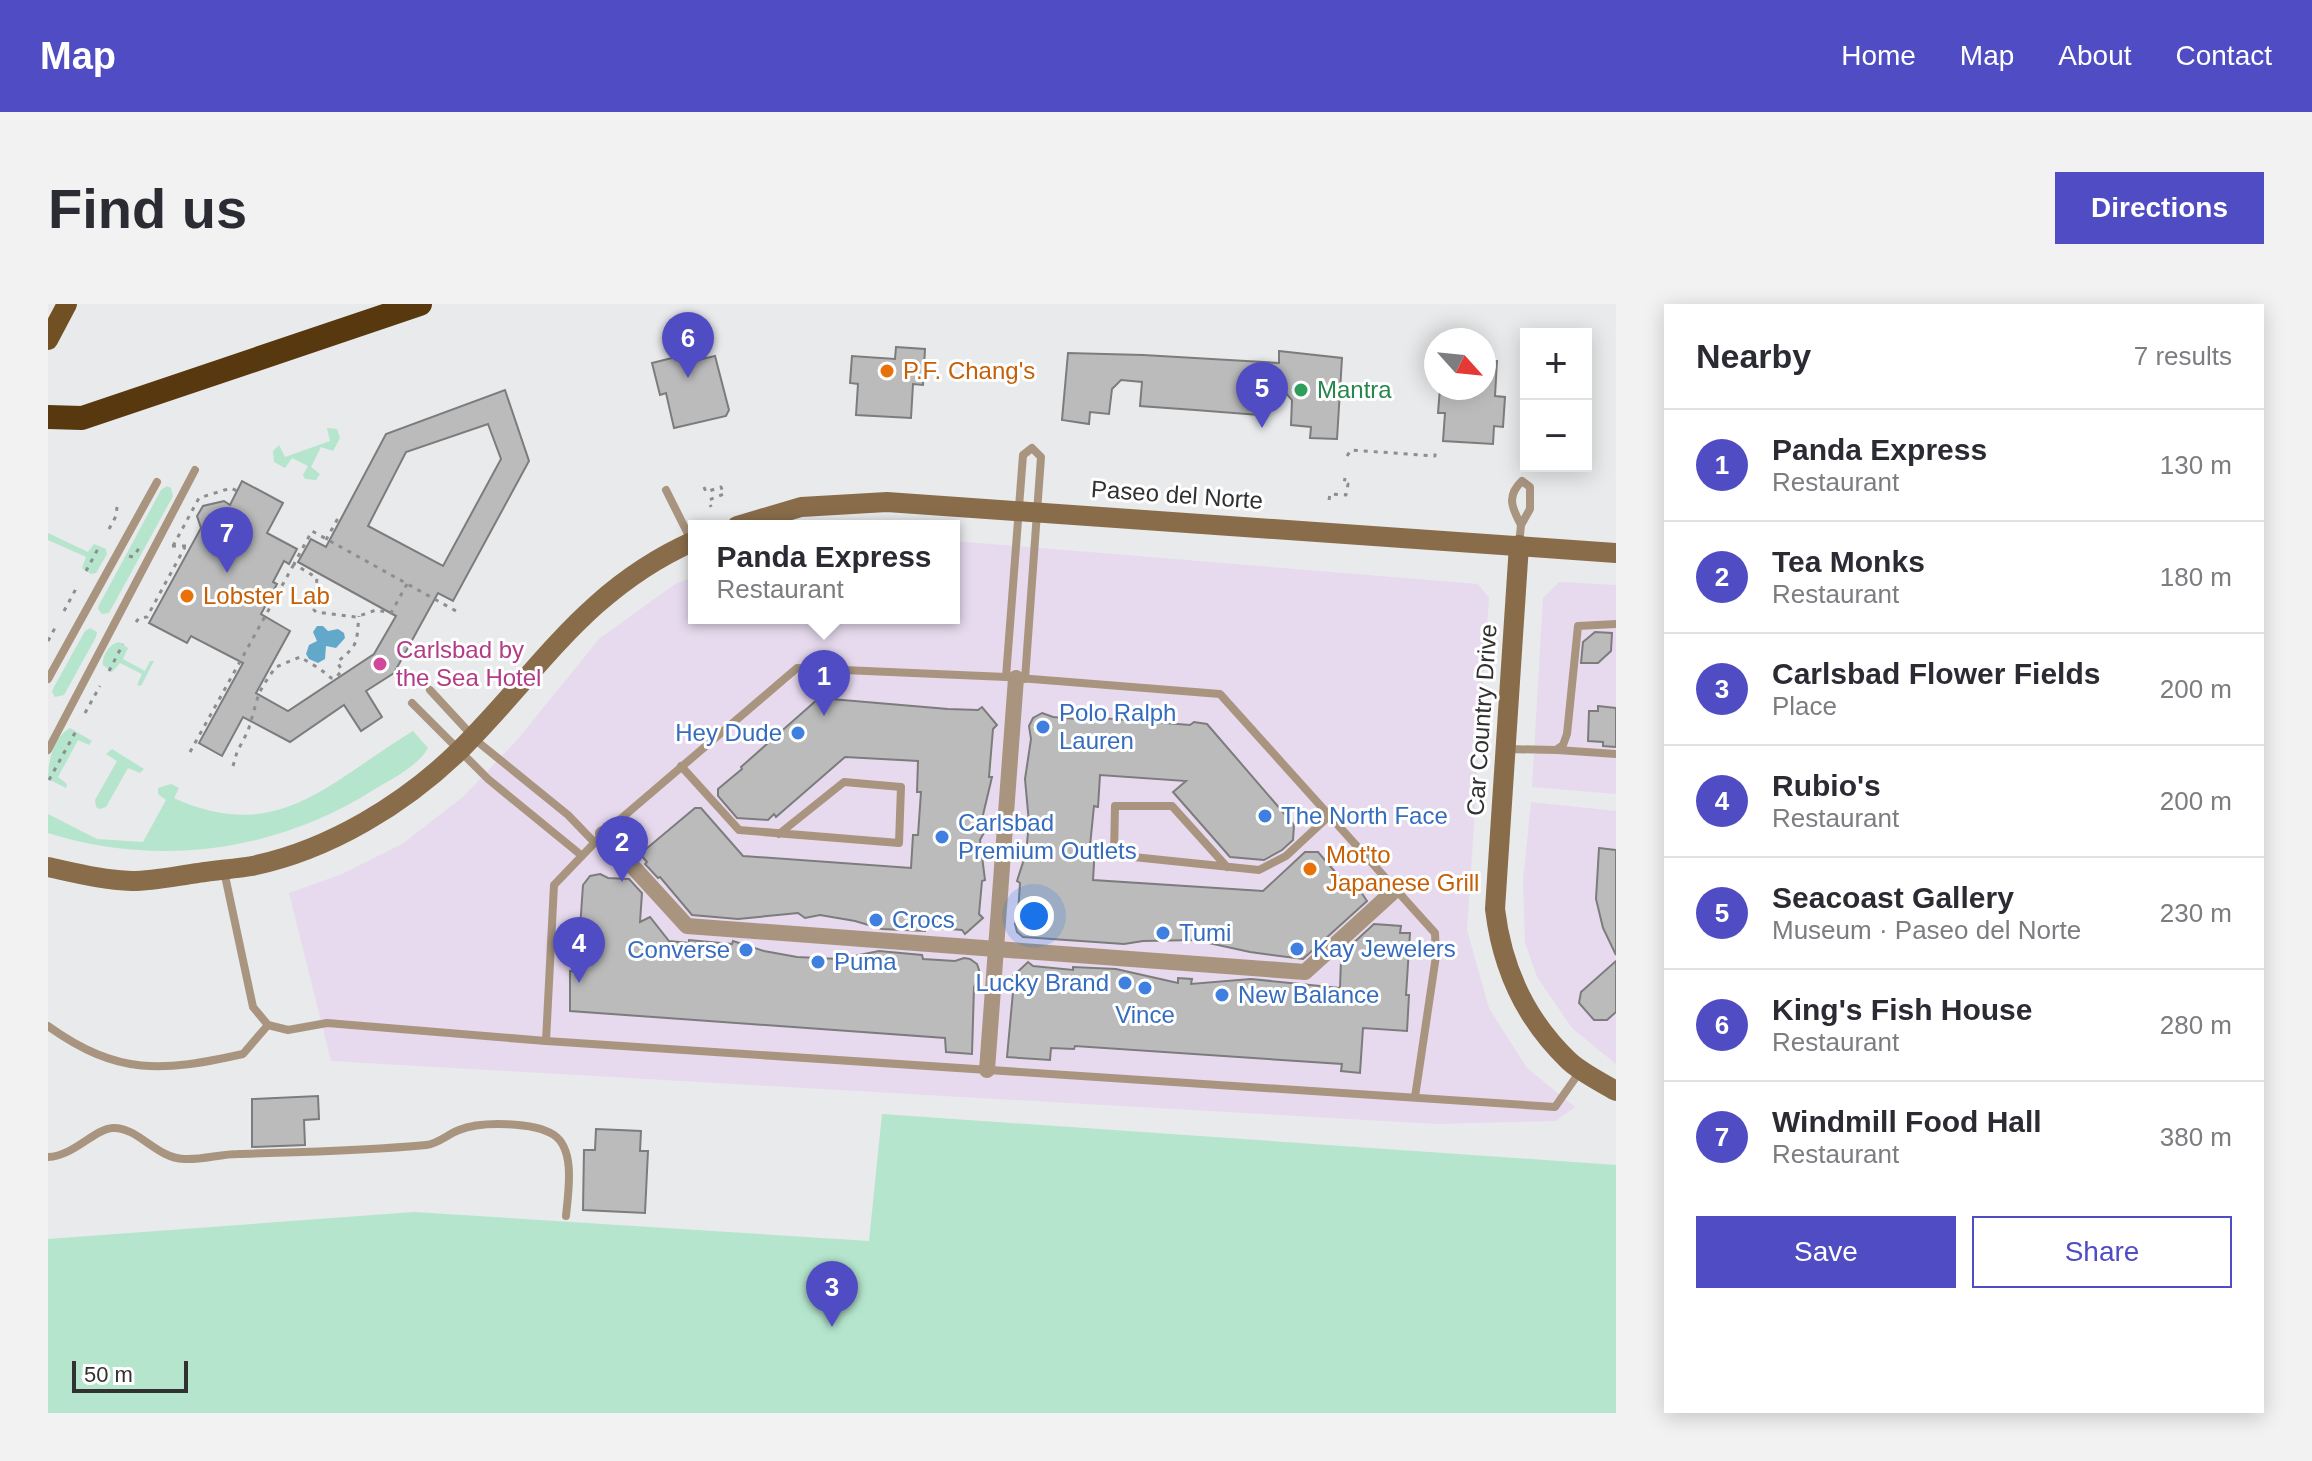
<!DOCTYPE html>
<html lang="en">
<head>
<meta charset="utf-8">
<style>
	body { margin:0; font-family:Arial,sans-serif; background:#f2f2f3; color:#2b2b33 }
	.controls { position:absolute; right:24px; top:24px; display:grid; overflow:hidden; border-radius:0px; box-shadow:0 4px 20px #0003 }
	.controls button { width:72px; height:72px; display:grid; place-items:center; padding:0; border:0; border-bottom:2px solid #e1e1e2; background:#fff; color:#2b2b33; font:40px sans-serif }
	.compass { position:absolute; left:1376px; top:24px; width:72px; height:72px; border-radius:50%; background:#fff; box-shadow:0 4px 20px #0003; rotate:117deg }
	.scale { position:absolute; left:24px; bottom:20px; width:116px; box-sizing:border-box; padding-left:8px; border:4px solid #313132; border-top:0; font-size:22px; line-height:28px; white-space:nowrap; color:#313132; -webkit-text-stroke:6px #fff; paint-order:stroke }
	.you { position:absolute; left:986px; top:612px; width:28px; height:28px; margin:-20px; border:6px solid #fff; border-radius:50%; background:#1a73e8; box-shadow:0 0 0 12px #1a73e833 }
	.badge { display:grid; place-items:center; width:52px; height:52px; border-radius:50%; background:#504cc3; color:#fff; font-size:26px; font-weight:700 }
	.pin { position:absolute; translate:-50% -66px; filter:drop-shadow(0 2px 4px #0008) }
	.pin::after { content:''; position:absolute; top:42px; width:28px; height:24px; background:inherit; clip-path:polygon(0 0,100% 0,50% 100%) }
	.popup { position:absolute; left:640px; top:216px; width:272px; height:104px; box-sizing:border-box; display:grid; place-content:center; border-radius:0px; background:#fff; filter:drop-shadow(0 2px 6px #0005); font-size:26px; white-space:nowrap; color:#7c7c81 }
	.popup b { font-size:30px; color:#2b2b33 }
	.popup::after { content:''; position:absolute; left:50%; top:100%; margin-left:-16px; border:16px solid transparent; border-top-color:#fff }
	.list { margin:0; padding:0; list-style:none }
	h2 { display:flex; justify-content:space-between; align-items:center; height:104px; margin:0; padding:0 32px; font-size:34px }
	h2 small { font-size:26px; font-weight:400; color:#7c7c81 }
	.list li { display:grid; grid-template-columns:52px 1fr auto; gap:24px; align-items:center; box-sizing:border-box; height:112px; padding:0 32px; border-top:2px solid #e1e1e2 }
	.list b { display:block; font-size:30px; white-space:nowrap }
	.list p { margin:0; font-size:26px; white-space:nowrap; color:#7c7c81 }
	.list em { font-size:26px; font-style:normal; color:#7c7c81 }
	.actions { display:flex; gap:16px; padding:24px 32px }
	.actions a { flex:1; padding:18px 0; border:2px solid #504cc3; border-radius:0px; text-align:center; font-size:28px; color:#504cc3 }
	.actions .main { background:#504cc3; color:#fff }
	.map { position:relative; flex:none; width:1568px; height:1109px; overflow:hidden; border-radius:0px }
	header { display:flex; align-items:center; gap:48px; box-sizing:border-box; height:112px; padding:0 40px; background:#504cc3; color:#fff }
	header strong { font-size:38px }
	nav { display:flex; gap:44px; margin-inline-start:auto; font-size:28px }
	.intro { display:flex; align-items:center; justify-content:space-between; box-sizing:border-box; height:192px; padding:0 48px }
	h1 { margin:0; font-size:56px }
	.button { padding:20px 36px; border-radius:0px; background:#504cc3; color:#fff; font-size:28px; font-weight:700 }
	main { display:flex; gap:48px; padding:0 48px }
	aside { flex:1; background:#fff; border-radius:0px; box-shadow:0 4px 20px #0003 }
	.map>svg:first-child { display:block }
	.commercial { fill:#e7daee }
	.green { fill:#b5e5cd }
	.water { fill:#61a8cb }
	.building { fill:#bcbbbc; stroke:#7d7c7d; stroke-width:2; fill-rule:evenodd }
	.lines { fill:none; stroke-linecap:round; stroke-linejoin:round }
	.path { stroke:#8d8e8f; stroke-width:3; stroke-dasharray:4 6; stroke-linecap:butt }
	.lane { stroke:#a9957f; stroke-width:8 }
	.street { stroke:#a9957f; stroke-width:16 }
	.secondary { stroke:#896d4b; stroke-width:20 }
	.primary { stroke:#715024; stroke-width:20 }
	.highway { stroke:#58390f; stroke-width:24 }
	.food-dot { fill:#e8710a; stroke:#fff; stroke-width:3 }
	.leisure-dot { fill:#2e9e5b; stroke:#fff; stroke-width:3 }
	.hotel-dot { fill:#d1479c; stroke:#fff; stroke-width:3 }
	.shop-dot { fill:#3f7fe0; stroke:#fff; stroke-width:3 }
	.labels { text-anchor:middle; stroke-width:6; stroke-linejoin:round; paint-order:stroke }
	.food-label { font-size:24px; fill:#c56008; stroke:#fff; text-anchor:start }
	.leisure-label { font-size:24px; fill:#27864d; stroke:#fff; text-anchor:start }
	.street-label { font-size:24px; fill:#313132; stroke:#fff }
	.hotel-label { font-size:24px; fill:#b23c85; stroke:#fff; text-anchor:start }
	.shop-label { font-size:24px; fill:#366cbe; stroke:#fff; text-anchor:start }
</style>
</head>
<body>
<header>
<strong>Map</strong>
<nav><a>Home</a><a>Map</a><a>About</a><a>Contact</a></nav>
</header>
<div class="intro"><h1>Find us</h1><a class="button">Directions</a></div>
<main>
<div class="map">
<svg width="1568" height="1109" viewBox="0 0 1568 1109">
	<rect width="100%" height="100%" fill="#e9eaeb"/>
	<g class="commercial">
		<polygon points="906,237 1430,280 1441,294 1419,626 1441,704 1479,764 1527,803 1508,817 1389,820 283,757 241,589 294,570 354,540 415,493 470,435 551,335 627,280 646,273 646,314 906,314"/>
		<polygon points="1511,278 1568,281 1568,490 1484,483 1495,294"/>
		<polygon points="1483,498 1568,507 1568,760 1524,724 1489,673 1477,638 1475,577"/>
	</g>
	<g class="green">
		<polygon points="279,124 289,125 292,134 285,147 273,143 263,163 272,170 268,176 257,175 255,171 260,162 244,154 237,164 226,158 225,147 231,141 237,153 282,137"/>
		<polygon points="119,182 123,184 125,192 61,309 54,310 50,305 51,301 113,186"/>
		<polygon points="0,229 40,248 46,240 58,245 59,250 48,269 43,270 34,264 38,253 0,236"/>
		<polygon points="42,324 49,328 48,333 16,391 7,393 4,388 6,383 37,327"/>
		<path d="M71,338L80,344L75,355L97,367L102,357H106L93,382L89,381L94,370L72,359L64,368L55,361C54,352 61,340 71,338Z"/>
		<path d="M22,424L44,437L41,441L30,436L10,473L19,480L18,484L0,475C0,457 5,434 22,424Z"/>
		<path d="M365,427L380,444C371,461 344,475 327,485C230,547 111,564 0,529V510L49,535L95,538L118,496L110,490V484L123,480L131,484L126,494C230,542 282,477 365,427Z"/>
		<polygon points="64,445 96,465 92,469 80,464 58,503 52,505 48,503 47,496 69,457 58,450"/>
		<polygon points="834,810 1568,861 1568,1109 0,1109 0,935 366,908 821,937"/>
	</g>
	<polygon class="water" points="269,322 275,322 280,327 290,325 296,329 297,334 288,344 278,342 277,355 270,359 261,355 258,350 261,341 269,337 265,328"/>
	<g class="building">
		<polygon points="848,43 877,45 875,81 865,80 863,114 808,111 810,80 802,79 804,52 847,55"/>
		<polygon points="652,47 654,55 667,52 681,106 678,112 626,124 618,89 612,91 604,59"/>
		<polygon points="1231,47 1294,54 1289,135 1262,134 1263,123 1243,121 1244,96 1237,88 1213,86 1211,111 1147,106 1092,102 1094,78 1073,76 1064,85 1061,110 1042,108 1041,120 1014,116 1020,49 1095,51 1231,59"/>
		<polygon points="1436,57 1449,57 1447,92 1457,93 1455,123 1446,122 1445,140 1395,137 1397,109 1390,109 1392,84 1436,84"/>
		<path d="M457,86L481,157L405,297L390,289L346,369L318,387L334,413L313,427L296,401L242,438L195,413L174,452L151,439L195,359L143,332L139,339L101,319L153,224L149,212L155,202L176,197L182,201L194,177L235,199L219,229L249,245L241,260L236,257L225,278L229,280L213,310L242,327L208,389L240,407L326,350L348,312L250,258L263,235L278,243L338,130ZM440,120L453,155L395,262L320,222L358,148Z"/>
		<polygon points="1547,328 1564,329 1563,347 1550,359 1533,359 1535,338"/>
		<polygon points="771,394 900,405 930,406 934,403 949,421 945,425 941,473 944,473 935,511 938,525 932,536 937,576 934,577 931,610 935,614 917,630 914,626 877,623 877,627 834,625 807,617 772,611 757,614 750,609 690,615 644,611 612,573 610,574 597,560 599,558 592,550 647,504 653,504 695,552 863,564 865,531 870,531 873,488 869,488 870,457 797,453 728,513 726,510 720,516 689,514 670,492 670,485 694,465 693,463"/>
		<polygon points="1550,402 1568,404 1568,443 1555,442 1555,438 1540,437 1541,407 1550,407"/>
		<polygon points="994,409 1005,413 1028,415 1028,412 1142,421 1146,418 1159,420 1246,521 1245,536 1234,546 1216,556 1182,553 1125,488 1138,477 1052,471 1050,503 1046,502 1042,542 1047,543 1045,576 1215,587 1257,548 1270,548 1302,585 1313,588 1319,597 1255,655 1202,648 1147,636 1095,637 1076,640 975,633 969,628 967,620 970,609 972,579 969,577 978,549 981,519 977,475 983,435 981,422 985,414"/>
		<polygon points="1551,544 1568,546 1568,651 1555,624 1548,595"/>
		<polygon points="552,570 560,574 581,575 594,589 592,618 602,613 621,637 641,639 641,636 684,640 685,637 716,647 749,653 791,655 831,647 874,651 875,655 907,657 916,654 922,655 929,660 932,669 926,683 924,750 898,748 897,734 522,707 522,667 529,668 535,581 542,572"/>
		<polygon points="1326,620 1353,622 1352,629 1362,629 1358,691 1361,691 1359,727 1315,724 1312,769 1293,767 1294,760 1027,742 1026,745 1003,744 1002,756 959,753 966,677 963,674 980,658 985,662 1025,666 1025,663 1068,665 1130,679 1130,674 1144,675 1143,680 1203,675 1292,684 1293,656 1300,656 1301,643"/>
		<polygon points="1568,657 1568,708 1559,716 1546,716 1531,699 1533,688"/>
		<polygon points="270,792 271,815 256,816 257,841 204,843 204,795"/>
		<polygon points="548,825 593,827 592,847 600,847 597,909 535,906 536,846 547,846"/>
	</g>
	<g class="lines">
		<g class="path">
			<polyline points="1299,152 1303,146 1387,152 1387,146"/>
			<polyline points="656,183 658,188 673,183 676,190 661,196 663,203"/>
			<polyline points="1281,196 1282,190 1298,191 1300,180 1296,180 1297,174"/>
			<polyline points="61,225 68,212 69,203"/>
			<polyline points="278,236 290,214 286,212"/>
			<polyline points="124,242 143,242"/>
			<polyline points="125,242 151,194 183,184 189,187"/>
			<polyline points="81,252 85,253 92,243"/>
			<polyline points="38,267 52,241"/>
			<polyline points="359,280 343,309 328,306 308,313 268,308 266,306 269,274 246,260 264,227 408,307"/>
			<polyline points="16,307 30,281"/>
			<polyline points="88,318 91,314 99,313 137,243"/>
			<polyline points="0,337 8,322"/>
			<polyline points="61,367 75,340"/>
			<polyline points="37,409 52,382"/>
			<polyline points="142,448 246,260"/>
			<path d="M185,462L189,448L200,427L211,389L220,374L228,363L252,353C262,359 275,366 283,374H288L294,366L289,358C312,340 308,338 311,312"/>
			<polyline points="1,476 28,427"/>
		</g>
		<g class="lane">
			<polyline points="618,186 644,238"/>
			<path d="M1471,241L1473,221L1482,205V183L1474,177C1458,192 1464,204 1473,221"/>
			<polyline points="958,373 975,151 984,144 993,153 977,375"/>
			<polyline points="0,375 109,178"/>
			<polyline points="382,386 430,438 520,511 546,538"/>
			<polyline points="364,399 440,475 533,551"/>
			<polyline points="1459,445 1508,446 1515,441 1519,430 1530,322 1568,320"/>
			<polyline points="0,446 147,166"/>
			<polyline points="1509,446 1568,450"/>
			<polyline points="633,462 691,526 851,539 853,483 796,478 731,530"/>
			<polyline points="1179,563 1124,502 1067,502 1066,551 1211,566 1238,552 1281,512"/>
			<polyline points="176,567 205,703 220,721 240,726 279,719 498,737 1507,803 1533,766"/>
			<path d="M0,722C70,772 114,768 195,750L220,721"/>
			<polyline points="498,737 506,581 555,530 749,364 958,373 1172,390 1387,629 1388,652 1367,793"/>
			<path d="M0,853C26,852 46,825 65,824C90,823 108,854 136,855C155,856 172,850 190,850C253,848 316,847 378,841C390,840 400,830 411,826C433,817 486,818 506,831C528,846 520,889 518,912"/>
		</g>
		<g class="street">
			<polyline points="555,530 639,622 1257,668 1347,586"/>
			<polyline points="939,766 968,374"/>
		</g>
		<g class="secondary">
			<polyline points="689,222 753,203 839,198 1568,249"/>
			<path d="M1471,241L1447,605C1454,664 1478,716 1521,757C1534,769 1553,778 1568,787"/>
			<path d="M0,563C28,569 55,576 84,577C105,577 128,572 150,569C168,566 186,565 204,562C281,546 357,500 413,445C492,366 538,285 646,237"/>
		</g>
		<polyline class="primary" points="0,36 19,0"/>
		<polyline class="highway" points="0,113 34,114 372,0"/>
	</g>
	<g class="food-dot">
		<circle cx="839" cy="67" r="8"/>
		<circle cx="139" cy="292" r="8"/>
		<circle cx="1262" cy="565" r="8"/>
	</g>
	<circle class="leisure-dot" cx="1253" cy="86" r="8"/>
	<circle class="hotel-dot" cx="332" cy="360" r="8"/>
	<g class="shop-dot">
		<circle cx="995" cy="423" r="8"/>
		<circle cx="750" cy="429" r="8"/>
		<circle cx="1217" cy="512" r="8"/>
		<circle cx="894" cy="533" r="8"/>
		<circle cx="828" cy="616" r="8"/>
		<circle cx="1115" cy="629" r="8"/>
		<circle cx="1249" cy="645" r="8"/>
		<circle cx="698" cy="646" r="8"/>
		<circle cx="770" cy="658" r="8"/>
		<circle cx="1077" cy="679" r="8"/>
		<circle cx="1097" cy="684" r="8"/>
		<circle cx="1174" cy="691" r="8"/>
	</g>
	<g class="labels">
		<g class="food-label">
			<text x="855" y="75">P.F. Chang's</text>
			<text x="155" y="300">Lobster Lab</text>
			<text x="1278" y="559">Mot'to<tspan x="1278" dy="28">Japanese Grill</tspan></text>
		</g>
		<g class="leisure-label">
			<text x="1269" y="94">Mantra</text>
		</g>
		<g class="street-label">
			<text transform="translate(1129 191) rotate(4)" y="8">Paseo del Norte</text>
			<text transform="translate(1434 416) rotate(-86)" y="8">Car Country Drive</text>
		</g>
		<g class="hotel-label">
			<text x="348" y="354">Carlsbad by<tspan x="348" dy="28">the Sea Hotel</tspan></text>
		</g>
		<g class="shop-label">
			<text x="1011" y="417">Polo Ralph<tspan x="1011" dy="28">Lauren</tspan></text>
			<text x="734" y="437" text-anchor="end">Hey Dude</text>
			<text x="1233" y="520">The North Face</text>
			<text x="910" y="527">Carlsbad<tspan x="910" dy="28">Premium Outlets</tspan></text>
			<text x="844" y="624">Crocs</text>
			<text x="1131" y="637">Tumi</text>
			<text x="1265" y="653">Kay Jewelers</text>
			<text x="682" y="654" text-anchor="end">Converse</text>
			<text x="786" y="666">Puma</text>
			<text x="1061" y="687" text-anchor="end">Lucky Brand</text>
			<text x="1190" y="699">New Balance</text>
			<text x="1097" y="719" text-anchor="middle">Vince</text>
		</g>
	</g>
</svg>
<div class="controls">
<button>+</button>
<button>−</button>
</div>
<svg class="compass" viewBox="-18 -18 36 36"><path d="M0-13l5 13h-10z" fill="#e53935"/><path d="M0 13l5-13h-10z" fill="#7c7c81"/></svg>
<div class="scale">50 m</div>
<div class="you"></div>
<div class="pin badge" style="left:776px;top:412px">1</div>
<div class="popup"><b>Panda Express</b>Restaurant</div>
<div class="pin badge" style="left:574px;top:578px">2</div>
<div class="pin badge" style="left:784px;top:1023px">3</div>
<div class="pin badge" style="left:531px;top:679px">4</div>
<div class="pin badge" style="left:1214px;top:124px">5</div>
<div class="pin badge" style="left:640px;top:74px">6</div>
<div class="pin badge" style="left:179px;top:269px">7</div>
</div>
<aside>
<h2>Nearby<small>7 results</small></h2>
<ul class="list">
<li><span class="badge">1</span><div><b>Panda Express</b><p>Restaurant</p></div><em>130 m</em></li>
<li><span class="badge">2</span><div><b>Tea Monks</b><p>Restaurant</p></div><em>180 m</em></li>
<li><span class="badge">3</span><div><b>Carlsbad Flower Fields</b><p>Place</p></div><em>200 m</em></li>
<li><span class="badge">4</span><div><b>Rubio's</b><p>Restaurant</p></div><em>200 m</em></li>
<li><span class="badge">5</span><div><b>Seacoast Gallery</b><p>Museum · Paseo del Norte</p></div><em>230 m</em></li>
<li><span class="badge">6</span><div><b>King's Fish House</b><p>Restaurant</p></div><em>280 m</em></li>
<li><span class="badge">7</span><div><b>Windmill Food Hall</b><p>Restaurant</p></div><em>380 m</em></li>
</ul>
<div class="actions"><a class="main">Save</a><a>Share</a></div>
</aside>
</main>
</body>
</html>
